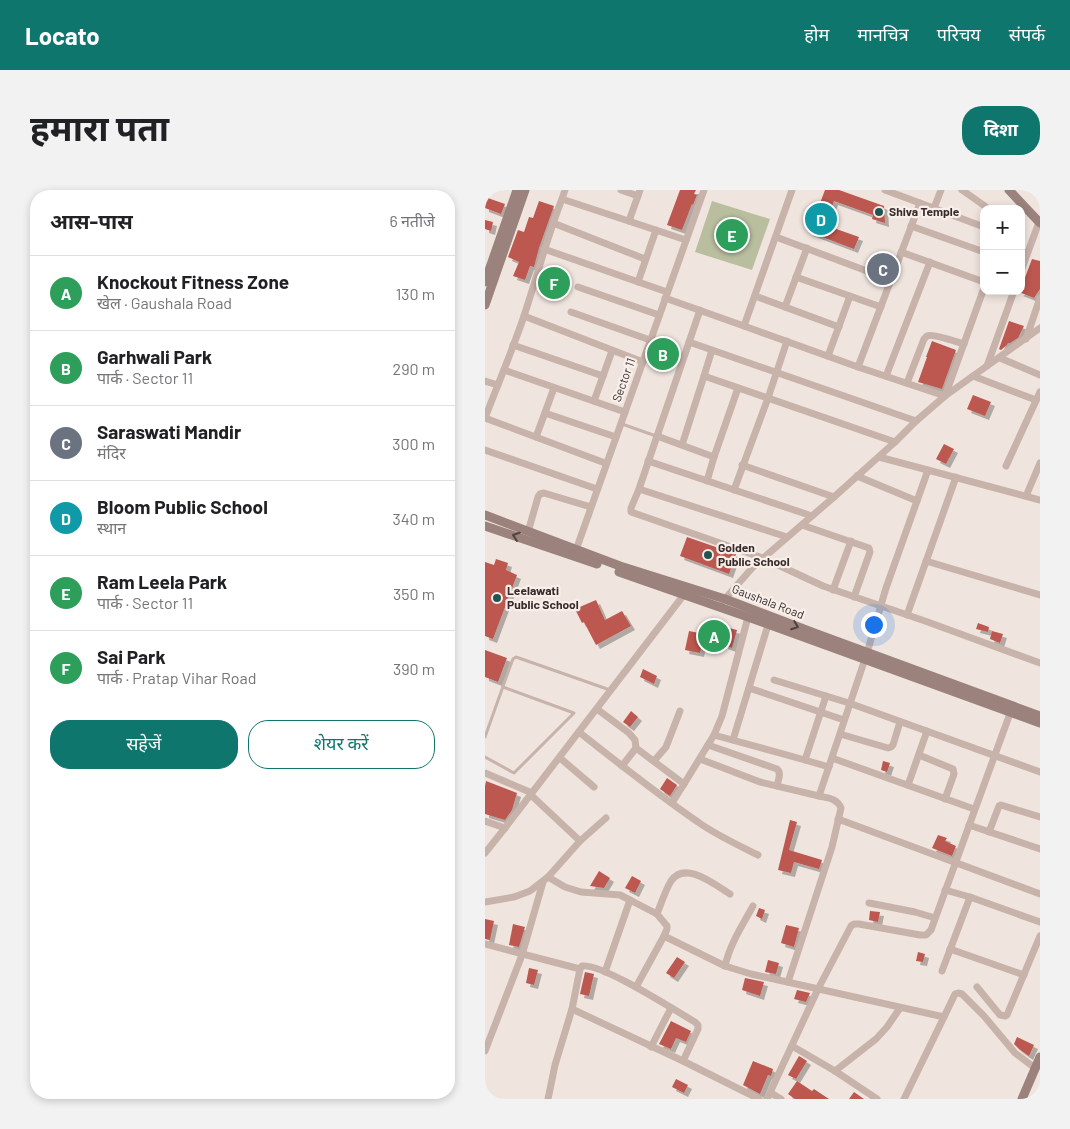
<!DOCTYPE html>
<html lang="hi">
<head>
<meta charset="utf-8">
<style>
	body { margin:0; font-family:Barlow,"Noto Sans Devanagari",sans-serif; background:#f2f2f2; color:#202124 }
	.controls { position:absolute; right:15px; top:15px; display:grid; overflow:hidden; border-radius:10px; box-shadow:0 2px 8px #0003 }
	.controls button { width:45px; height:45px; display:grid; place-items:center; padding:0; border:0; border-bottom:1px solid #e0e0e0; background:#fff; color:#202124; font:25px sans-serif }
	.you { position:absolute; left:388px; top:434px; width:18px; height:18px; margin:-12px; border:4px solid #fff; border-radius:50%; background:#1a73e8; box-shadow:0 0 0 8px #1a73e833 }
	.badge { display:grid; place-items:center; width:32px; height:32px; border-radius:50%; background:#0f766e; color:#fff; font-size:16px; font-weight:700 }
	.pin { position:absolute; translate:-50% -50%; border:2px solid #fff; box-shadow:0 1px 5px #0006 }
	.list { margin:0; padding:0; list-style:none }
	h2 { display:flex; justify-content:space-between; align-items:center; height:65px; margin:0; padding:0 20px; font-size:21px }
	h2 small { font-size:16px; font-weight:400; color:#757577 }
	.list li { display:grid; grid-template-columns:32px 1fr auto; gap:15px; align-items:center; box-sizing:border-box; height:75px; padding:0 20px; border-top:1px solid #e0e0e0 }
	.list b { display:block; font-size:19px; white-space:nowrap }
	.list p { margin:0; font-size:16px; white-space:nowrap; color:#757577 }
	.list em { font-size:16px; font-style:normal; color:#757577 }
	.actions { display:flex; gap:10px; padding:15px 20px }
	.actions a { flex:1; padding:11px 0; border:1px solid #0f766e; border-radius:20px; text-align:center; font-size:18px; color:#0f766e }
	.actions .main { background:#0f766e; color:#fff }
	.map { position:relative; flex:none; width:555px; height:909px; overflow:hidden; border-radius:20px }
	header { display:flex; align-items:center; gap:30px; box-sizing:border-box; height:70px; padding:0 25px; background:#0f766e; color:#fff }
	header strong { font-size:24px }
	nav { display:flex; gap:28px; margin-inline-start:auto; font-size:18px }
	.intro { display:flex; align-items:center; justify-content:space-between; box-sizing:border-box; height:120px; padding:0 30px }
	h1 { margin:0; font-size:35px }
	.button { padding:12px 22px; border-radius:20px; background:#0f766e; color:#fff; font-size:18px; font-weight:700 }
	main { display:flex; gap:30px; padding:0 30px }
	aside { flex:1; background:#fff; border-radius:20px; box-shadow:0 2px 8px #0003 }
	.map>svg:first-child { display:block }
	.green { fill:#b9be9f }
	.building { fill:#bc5850; filter:url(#shadow) }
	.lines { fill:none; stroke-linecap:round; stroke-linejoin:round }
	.lane { stroke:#c8b3ab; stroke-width:3 }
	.street { stroke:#c8b3ab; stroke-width:7 }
	.secondary { stroke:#9b827c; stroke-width:9 }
	.oneway { stroke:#4f413e }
	.poi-dot { fill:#22544f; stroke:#f8efea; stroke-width:2 }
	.labels { text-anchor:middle; stroke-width:4.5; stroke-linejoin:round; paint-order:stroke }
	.poi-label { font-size:12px; font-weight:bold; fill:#362b29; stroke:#f8efea; text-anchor:start }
	.street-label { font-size:12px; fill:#362b29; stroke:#f8efea }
</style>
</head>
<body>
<header>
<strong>Locato</strong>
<nav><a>होम</a><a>मानचित्र</a><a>परिचय</a><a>संपर्क</a></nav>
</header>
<div class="intro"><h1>हमारा पता</h1><a class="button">दिशा</a></div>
<main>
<aside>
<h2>आस-पास<small>6 नतीजे</small></h2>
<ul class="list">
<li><span class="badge" style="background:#2e9e5b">A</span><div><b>Knockout Fitness Zone</b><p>खेल · Gaushala Road</p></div><em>130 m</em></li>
<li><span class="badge" style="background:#2e9e5b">B</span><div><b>Garhwali Park</b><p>पार्क · Sector 11</p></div><em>290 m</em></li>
<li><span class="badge" style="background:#6b7280">C</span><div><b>Saraswati Mandir</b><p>मंदिर</p></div><em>300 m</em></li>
<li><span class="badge" style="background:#0f9aa8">D</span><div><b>Bloom Public School</b><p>स्थान</p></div><em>340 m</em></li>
<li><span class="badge" style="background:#2e9e5b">E</span><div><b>Ram Leela Park</b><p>पार्क · Sector 11</p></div><em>350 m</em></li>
<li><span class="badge" style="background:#2e9e5b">F</span><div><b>Sai Park</b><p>पार्क · Pratap Vihar Road</p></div><em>390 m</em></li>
</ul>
<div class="actions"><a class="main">सहेजें</a><a>शेयर करें</a></div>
</aside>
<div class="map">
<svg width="555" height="909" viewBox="0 0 555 909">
	<defs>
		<filter id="shadow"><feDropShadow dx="4" dy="4" stdDeviation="0" flood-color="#0004"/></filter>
	</defs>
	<rect width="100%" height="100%" fill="#f0e5de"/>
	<polygon class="green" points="227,11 285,29 267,80 210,62"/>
	<g class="building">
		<polygon points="195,0 211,0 209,4 212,5 208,15 207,14 197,40 182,35"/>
		<polygon points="340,0 354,0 399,16 400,33 387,29 388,25 349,11 340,35 374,47 369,59 324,42"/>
		<polygon points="0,7 20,14 16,24 0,18"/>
		<polygon points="54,11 69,16 54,58 49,77 45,76 40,90 28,86 34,72 23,67 33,40 39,42 44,27 48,28"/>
		<polygon points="0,30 8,32 6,41 0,39"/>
		<polygon points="547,69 555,71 555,99 549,108 534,102 536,101 536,98"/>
		<polygon points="393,71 406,76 403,83 390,78"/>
		<polygon points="524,131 539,136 533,148 525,153 523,153 522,155 516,160 514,159"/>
		<polygon points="447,151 471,160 457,199 433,192 442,167 441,167"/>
		<polygon points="488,205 506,212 500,226 482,219"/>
		<polygon points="459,254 469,259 461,274 451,269"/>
		<polygon points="202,347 251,364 244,384 195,366"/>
		<polygon points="11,369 23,373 21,380 32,385 8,449 0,446 0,372 9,375"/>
		<polygon points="111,410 120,430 137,421 146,436 111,455 99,432 97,433 90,419"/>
		<polygon points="493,433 504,437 503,442 491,439"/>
		<polygon points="244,438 252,440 247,458 239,455"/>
		<polygon points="204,441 219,444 215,463 200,460"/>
		<polygon points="507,441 518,444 515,453 505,449"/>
		<polygon points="0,460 22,468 13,492 0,487"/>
		<polygon points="158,479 172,486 169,494 155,487"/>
		<polygon points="146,521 153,527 145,537 138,532"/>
		<polygon points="398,571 405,573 402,582 396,580"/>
		<polygon points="182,588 192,595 185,606 175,599"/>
		<polygon points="1,591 32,603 27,620 20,630 0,624 0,596"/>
		<polygon points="305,630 312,632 304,660 337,670 334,679 309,672 306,683 293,680"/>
		<polygon points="453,645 462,648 460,651 471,656 467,666 447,658"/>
		<polygon points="114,681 125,688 119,698 105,696"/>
		<polygon points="147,686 156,691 150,703 140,698"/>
		<polygon points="274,718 280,720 277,729 271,726"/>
		<polygon points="385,721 395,722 393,732 384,730"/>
		<polygon points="0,729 9,731 5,750 0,749"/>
		<polygon points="28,734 40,737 34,757 24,755"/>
		<polygon points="301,735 314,738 309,757 296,753"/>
		<polygon points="433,762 440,764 438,772 431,771"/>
		<polygon points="192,767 200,772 189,788 181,783"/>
		<polygon points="283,770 294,773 291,784 280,782"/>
		<polygon points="44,778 53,780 49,795 41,793"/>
		<polygon points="100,782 109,784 104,806 95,804"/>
		<polygon points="260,788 279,792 275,806 257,800"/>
		<polygon points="312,800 325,803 321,812 309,809"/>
		<polygon points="186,831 206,841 201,852 191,848 186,859 174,854"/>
		<polygon points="532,847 549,855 544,866 534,859 529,854"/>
		<polygon points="314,866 322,871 311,889 303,885"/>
		<polygon points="268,871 288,879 286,886 283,885 275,904 258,895"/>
		<polygon points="191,889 203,895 199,903 187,897"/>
		<polygon points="312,891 327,901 329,899 344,909 310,909 303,904"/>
		<polygon points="369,902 379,909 364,909"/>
	</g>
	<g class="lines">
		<g class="lane">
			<polyline points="137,234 171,246"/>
			<polyline points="0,547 26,474 28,469 31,467 125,500"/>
			<polyline points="0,567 29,583 89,523 18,497"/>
		</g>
		<g class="street">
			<polyline points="80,0 77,9 201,50"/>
			<polyline points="136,0 153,6"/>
			<polyline points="307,0 259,136 373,177 460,206 499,98"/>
			<polyline points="400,0 499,37"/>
			<polyline points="477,0 504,19"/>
			<polyline points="449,18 456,0"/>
			<polyline points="144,31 155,0"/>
			<polyline points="68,33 160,69"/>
			<polyline points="426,36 499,62"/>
			<polyline points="291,47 406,90"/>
			<polyline points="59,59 182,102"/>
			<polyline points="416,62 499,92"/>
			<polyline points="536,81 554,32"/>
			<polyline points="311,87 396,117"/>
			<polyline points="153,92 171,40"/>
			<polyline points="93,97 174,125"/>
			<polyline points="270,106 354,137"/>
			<polyline points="180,108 259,136"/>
			<polyline points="300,117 322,58"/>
			<polyline points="215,120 154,299 146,318 146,322 278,368 338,396 440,431 555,473"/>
			<polyline points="86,122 165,150"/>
			<polyline points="39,126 158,172"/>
			<polyline points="541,149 555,108"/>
			<polyline points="204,152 431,231"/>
			<polyline points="28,155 118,186"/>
			<polyline points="343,166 365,106"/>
			<polyline points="515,168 555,185"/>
			<polyline points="502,176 529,101"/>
			<polyline points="373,177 435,13"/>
			<polyline points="19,180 140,222"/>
			<polyline points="219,186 227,160"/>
			<polyline points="401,186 445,72"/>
			<polyline points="488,186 551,210"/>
			<polyline points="0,191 13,195"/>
			<path d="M422,193L439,149C440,148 441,147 442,146C447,143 472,152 479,154"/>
			<polyline points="109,211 127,161"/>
			<polyline points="60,223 131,247"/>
			<path d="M0,228C13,194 27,161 39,126C52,87 62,47 77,9"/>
			<polyline points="0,228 120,273"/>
			<polyline points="172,246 229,267"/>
			<polyline points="51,247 69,198"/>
			<polyline points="197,255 219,186 410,252"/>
			<polyline points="0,260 112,299"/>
			<polyline points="394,267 555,310"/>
			<polyline points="163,271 327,326"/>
			<polyline points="257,275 349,307"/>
			<polyline points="521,276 555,202"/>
			<polyline points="372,286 432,311"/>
			<polyline points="222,291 229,267 253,198"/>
			<polyline points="154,299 302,347"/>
			<polyline points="249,300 283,208 302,151"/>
			<polyline points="541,306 555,273"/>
			<polyline points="317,335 384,358 385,362 369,407"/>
			<polyline points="43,342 53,307 55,304 59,303 106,317"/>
			<polyline points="91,360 219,0"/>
			<polyline points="441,371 555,405"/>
			<polyline points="348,400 366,351"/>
			<polyline points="238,411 268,377 349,307 410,252 431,231 460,206 555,138"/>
			<polyline points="422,425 471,287"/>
			<polyline points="289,490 364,513 555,582"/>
			<polyline points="264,498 359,530"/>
			<polyline points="112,519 144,543 150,550 151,558 199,594 229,545 237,526 263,427"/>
			<path d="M94,542C133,573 172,604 213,632C231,645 253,655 273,665"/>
			<polyline points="355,544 403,558 406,557 408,555 415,532"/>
			<polyline points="229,545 320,570 344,577"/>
			<polyline points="248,550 283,435"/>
			<path d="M223,555L292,579C297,583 293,590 292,596"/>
			<polyline points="434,565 468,579 469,584 460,609"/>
			<polyline points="75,568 109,597"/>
			<polyline points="347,568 489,619"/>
			<polyline points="215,569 275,592 334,606"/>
			<polyline points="320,570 341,506"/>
			<polyline points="169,571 181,557 195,521"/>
			<polyline points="137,576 151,558"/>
			<polyline points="0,583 47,603"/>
			<polyline points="423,595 442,541"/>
			<polyline points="46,605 95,651"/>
			<polyline points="187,613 199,594"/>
			<polyline points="353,629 555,704"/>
			<polyline points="0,631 20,638 0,663"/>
			<polyline points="484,635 555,659"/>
			<polyline points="20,638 201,402"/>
			<polyline points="504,642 514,616 516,615 555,627"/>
			<polyline points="63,687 80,697 96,702 135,705 145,710"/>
			<polyline points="460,700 485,707 555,732"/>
			<polyline points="0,712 29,707 45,701 63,687 95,651 121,628"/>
			<polyline points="384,713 430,722 450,728"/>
			<path d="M172,724C176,714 180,701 186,691C200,670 230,695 245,704"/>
			<polyline points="179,746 240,776 266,784 459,827 470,804 473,803 477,804 499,826 530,863 550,878"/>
			<path d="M0,754L95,779L97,776C117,773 189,820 210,832L213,835V839L198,871L274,909"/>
			<polyline points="465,759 539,785"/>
			<path d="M240,776C245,754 257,736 268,716"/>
			<polyline points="457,781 485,707"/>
			<polyline points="120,782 145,710 172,724 182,736 182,739 179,746 151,797"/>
			<path d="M303,792L347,657L356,618C352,608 343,608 334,606L382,463L401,398L443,280"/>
			<polyline points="492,797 515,825 520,826 522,825 555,746"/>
			<polyline points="87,819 95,779"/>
			<polyline points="307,856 350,881 392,909"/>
			<polyline points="166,857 186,818"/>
			<polyline points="0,861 37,765 58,692"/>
			<polyline points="350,881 391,849 402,837 415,818"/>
			<polyline points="286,903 296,909"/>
			<polyline points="63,909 70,875 87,819 198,871"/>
			<polyline points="282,909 333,799 366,736 369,734 374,734 435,745 441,745 446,740 527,518"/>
			<polyline points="419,909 459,827"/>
		</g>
		<g class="secondary">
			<polyline points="524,0 555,33"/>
			<polyline points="0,92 32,0"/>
			<polyline points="0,115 40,0"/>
			<polyline points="0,325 135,376 240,409 332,444 555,526"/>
			<polyline points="0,336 112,374"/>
			<polyline points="134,382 263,427 555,533"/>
			<polyline points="537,909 555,867"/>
		</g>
	</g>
	<defs><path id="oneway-chevron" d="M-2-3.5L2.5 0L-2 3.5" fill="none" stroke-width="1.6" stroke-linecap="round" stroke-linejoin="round" transform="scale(1.25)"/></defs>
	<g class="oneway">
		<use href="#oneway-chevron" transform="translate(31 346) rotate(-161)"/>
		<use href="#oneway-chevron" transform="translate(310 436) rotate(21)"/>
	</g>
	<g class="poi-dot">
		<circle cx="394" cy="22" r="5"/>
		<circle cx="223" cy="365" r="5"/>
		<circle cx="12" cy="408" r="5"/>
	</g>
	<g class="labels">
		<g class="poi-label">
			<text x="404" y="26">Shiva Temple</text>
			<text x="233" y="362">Golden<tspan x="233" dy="14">Public School</tspan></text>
			<text x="22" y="405">Leelawati<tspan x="22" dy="14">Public School</tspan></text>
		</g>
		<g class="street-label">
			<text transform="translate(139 190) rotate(-70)" y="4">Sector 11</text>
			<text transform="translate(283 412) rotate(21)" y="4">Gaushala Road</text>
		</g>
	</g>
</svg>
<div class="controls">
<button>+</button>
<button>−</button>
</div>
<div class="you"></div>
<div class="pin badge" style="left:229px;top:446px;background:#2e9e5b">A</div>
<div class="pin badge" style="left:178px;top:164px;background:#2e9e5b">B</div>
<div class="pin badge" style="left:398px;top:79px;background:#6b7280">C</div>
<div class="pin badge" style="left:336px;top:29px;background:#0f9aa8">D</div>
<div class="pin badge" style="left:247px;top:45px;background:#2e9e5b">E</div>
<div class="pin badge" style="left:69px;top:93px;background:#2e9e5b">F</div>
</div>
</main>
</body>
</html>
